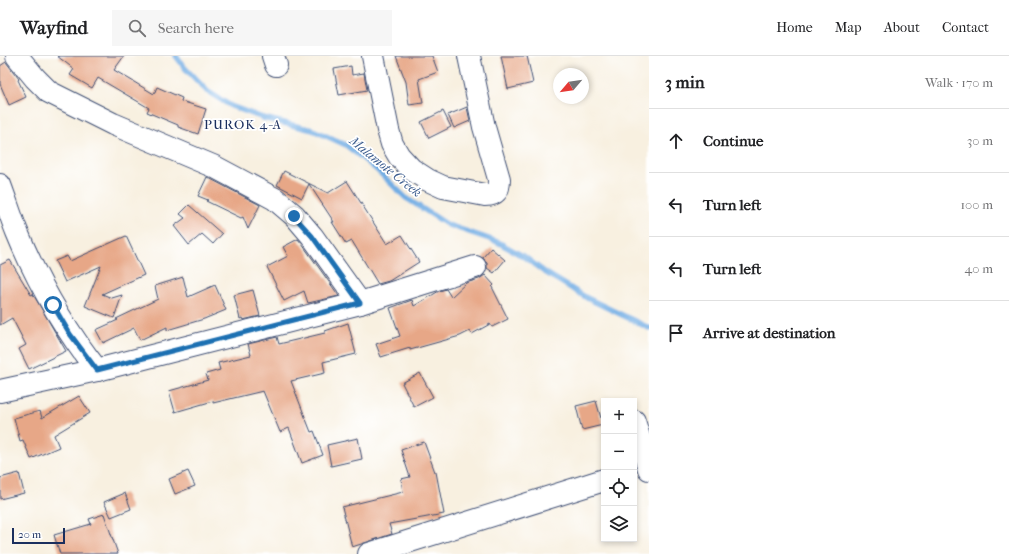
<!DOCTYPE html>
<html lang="en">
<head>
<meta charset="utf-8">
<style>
	body { margin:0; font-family:"IM FELL French Canon",serif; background:#f6f6f6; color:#202124 }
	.controls { position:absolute; right:12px; bottom:12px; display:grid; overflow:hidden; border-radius:0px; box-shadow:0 2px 6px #0003 }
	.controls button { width:36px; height:36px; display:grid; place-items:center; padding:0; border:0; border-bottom:1px solid #e0e0e0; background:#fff; color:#202124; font:20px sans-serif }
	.compass { position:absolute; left:553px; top:12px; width:36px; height:36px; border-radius:50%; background:#fff; box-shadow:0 2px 6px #0003; rotate:241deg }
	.scale { position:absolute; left:12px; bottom:10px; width:53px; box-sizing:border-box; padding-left:4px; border:2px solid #1b2f5e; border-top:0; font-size:11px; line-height:14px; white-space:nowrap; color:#1b2f5e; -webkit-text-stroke:3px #fff; paint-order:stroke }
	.stop { position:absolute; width:12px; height:12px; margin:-9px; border:3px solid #1f6fb2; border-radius:50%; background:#fff }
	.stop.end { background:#1f6fb2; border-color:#fff; box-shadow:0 1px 4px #0008 }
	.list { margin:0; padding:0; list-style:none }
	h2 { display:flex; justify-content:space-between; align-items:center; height:52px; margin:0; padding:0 16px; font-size:17px }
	h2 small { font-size:13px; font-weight:400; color:#757577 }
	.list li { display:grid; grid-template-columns:26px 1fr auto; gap:12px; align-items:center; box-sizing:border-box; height:64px; padding:0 16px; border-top:1px solid #e0e0e0 }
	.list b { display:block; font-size:15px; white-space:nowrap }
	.list em { font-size:13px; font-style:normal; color:#757577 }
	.icon { flex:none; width:22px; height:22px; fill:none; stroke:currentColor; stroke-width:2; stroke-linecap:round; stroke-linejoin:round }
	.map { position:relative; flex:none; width:649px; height:498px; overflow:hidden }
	header { display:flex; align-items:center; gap:24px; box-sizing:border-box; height:56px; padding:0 20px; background:#fff; border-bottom:1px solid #e0e0e0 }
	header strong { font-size:19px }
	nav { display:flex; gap:22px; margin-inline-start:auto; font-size:14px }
	.search { width:280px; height:36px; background:#f6f6f6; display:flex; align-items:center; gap:10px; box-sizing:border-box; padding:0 14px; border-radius:0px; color:#757577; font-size:15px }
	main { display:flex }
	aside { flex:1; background:#fff }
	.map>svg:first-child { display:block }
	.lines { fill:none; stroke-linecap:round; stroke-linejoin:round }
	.stream { stroke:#73aee4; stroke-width:5.5 }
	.building { fill:#e7a787 }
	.minor-casing { stroke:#3c4c72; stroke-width:24 }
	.minor { stroke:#fff; stroke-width:22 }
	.route { stroke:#1f6fb2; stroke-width:5 }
	.labels { text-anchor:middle; stroke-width:3.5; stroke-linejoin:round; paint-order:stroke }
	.neighbourhood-label { font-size:13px; letter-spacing:1px; fill:#1b2f5e; stroke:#fff }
	.water-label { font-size:13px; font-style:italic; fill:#3a5b8d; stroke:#fff }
</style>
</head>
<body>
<header>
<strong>Wayfind</strong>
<div class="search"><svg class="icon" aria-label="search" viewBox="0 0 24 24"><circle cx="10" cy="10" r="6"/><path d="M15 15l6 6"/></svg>Search here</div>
<nav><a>Home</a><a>Map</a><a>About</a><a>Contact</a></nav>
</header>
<main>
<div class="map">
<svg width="649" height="498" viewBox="0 0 649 498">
	<rect width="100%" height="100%" fill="#fff"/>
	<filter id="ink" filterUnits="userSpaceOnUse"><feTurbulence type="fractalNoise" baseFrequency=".025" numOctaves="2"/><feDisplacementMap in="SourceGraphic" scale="8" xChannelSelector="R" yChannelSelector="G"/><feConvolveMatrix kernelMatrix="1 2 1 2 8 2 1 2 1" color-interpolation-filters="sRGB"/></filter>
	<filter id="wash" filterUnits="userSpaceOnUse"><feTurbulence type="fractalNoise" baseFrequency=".012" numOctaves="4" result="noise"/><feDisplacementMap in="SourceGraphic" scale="16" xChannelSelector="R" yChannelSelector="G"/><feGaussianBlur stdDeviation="0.9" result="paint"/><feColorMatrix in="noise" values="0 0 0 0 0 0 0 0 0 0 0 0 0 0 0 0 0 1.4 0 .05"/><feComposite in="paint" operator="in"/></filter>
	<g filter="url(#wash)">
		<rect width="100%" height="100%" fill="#f8f0e0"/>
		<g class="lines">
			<polyline class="stream" points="176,0 184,11 207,35 231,50 263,62 313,74 346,89 376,113 406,142 448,169 498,186 526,202 543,215 587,242 649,272"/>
		</g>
		<g id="blocks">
			<g class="building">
				<polygon points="57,0 124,0 114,14 154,38 157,31 182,42 181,45 206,53 198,78 178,71 178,69 147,56 149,52 98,22 92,32 70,19 74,13"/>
				<polygon points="396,0 432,0 438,16 419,23 423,47 409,49 406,26"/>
				<polygon points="501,0 527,0 533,27 508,33"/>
				<polygon points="6,6 19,23 18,24 26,41 9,49 0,28 0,10"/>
				<polygon points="351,10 352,19 364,17 367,34 339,39 334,13"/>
				<polygon points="467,51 470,65 454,72 448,59"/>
				<polygon points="443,55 451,71 429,82 421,66"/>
				<polygon points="284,115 328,137 347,125 387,188 402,179 419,206 389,225 378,228 352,185 346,188 332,166 334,166 309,128 302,142 277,129"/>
				<polygon points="207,121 260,149 248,173 243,161 241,162 206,145 208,144 198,140"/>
				<polygon points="189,149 222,178 213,188 202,178 189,189 174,170 185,162 180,158"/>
				<polygon points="126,180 144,219 102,238 112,242 122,239 114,262 85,250 101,210 65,226 55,205 67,200 70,205"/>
				<polygon points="298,183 302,188 339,240 308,247 304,235 284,245 267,211 288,200 283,191"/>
				<polygon points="491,192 505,204 494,217 487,212 487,207 483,201"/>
				<polygon points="10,204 31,239 33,238 66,295 29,313 19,293 26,289 12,262 0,269 0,209"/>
				<polygon points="485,219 494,229 492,231 508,263 492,271 490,268 472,278 470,275 460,280 410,294 410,292 381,301 376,288 400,280 390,252 412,244 414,250 439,235 446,233 451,241 466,227 479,223"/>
				<polygon points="183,221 188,241 215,229 226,254 204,263 167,274 167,271 140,284 134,272 103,287 96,274 118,264 116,263 158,243 155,230"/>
				<polygon points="253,234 260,260 243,264 242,262 240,263 234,239"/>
				<polygon points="348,267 356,298 323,306 325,317 291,325 311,376 314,375 323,399 302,407 289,372 280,376 263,335 213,347 213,345 175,356 169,335 208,324 206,318 220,314 218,307 251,299 248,288 277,281 279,288 325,277 325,275"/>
				<polygon points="420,317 433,341 414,351 402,327"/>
				<polygon points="79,340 90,357 54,379 59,391 31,403 23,384 20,385 14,362 40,355 42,362"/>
				<polygon points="596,345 603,369 582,374 576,350"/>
				<polygon points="358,382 362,403 331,410 327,389"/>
				<polygon points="424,386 435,416 436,416 444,458 389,468 392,478 352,491 342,451 403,436 401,423 410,421 401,394"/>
				<polygon points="188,415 195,430 175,438 169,423"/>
				<polygon points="19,417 24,437 0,443 0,422"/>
				<polygon points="125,437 131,453 111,461 104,446"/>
				<polygon points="104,458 118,498 60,498 54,479 91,468 89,463"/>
			</g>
		</g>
	</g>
	<g filter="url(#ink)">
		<use href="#blocks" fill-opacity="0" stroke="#3c4c72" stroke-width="1"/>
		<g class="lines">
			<g class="minor-casing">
				<g id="minor">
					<polyline points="17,0 35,22 49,36 113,68 215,111 275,143 295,160 312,180 360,247"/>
					<polyline points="273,0 276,9"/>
					<path d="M373,0L388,74L392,88L399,100L411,113L428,124L443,131L485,139C497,139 499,134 499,123L484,71L469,0"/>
					<path d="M0,129C6,145 11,161 17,176C37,225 64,272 97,314"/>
					<polyline points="0,335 97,314 360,247 475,211"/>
					<polyline points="634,365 649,413"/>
					<polyline points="369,498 604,424"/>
				</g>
			</g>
			<use href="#minor" class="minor"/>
		</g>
	</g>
	<g class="lines" filter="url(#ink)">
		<polyline class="route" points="53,249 70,278 97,314 360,247 312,180 294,160"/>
	</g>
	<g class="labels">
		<g class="neighbourhood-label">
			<text x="243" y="73">PUROK 4-A</text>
		</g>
		<g class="water-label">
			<text transform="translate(386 110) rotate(39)" y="5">Malamote Creek</text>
		</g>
	</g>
</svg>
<div class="controls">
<button>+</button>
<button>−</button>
<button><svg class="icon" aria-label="locate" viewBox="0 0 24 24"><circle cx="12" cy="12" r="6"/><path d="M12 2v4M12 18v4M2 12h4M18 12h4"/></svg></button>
<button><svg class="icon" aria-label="layers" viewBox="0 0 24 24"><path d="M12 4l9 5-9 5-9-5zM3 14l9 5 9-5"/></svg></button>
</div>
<svg class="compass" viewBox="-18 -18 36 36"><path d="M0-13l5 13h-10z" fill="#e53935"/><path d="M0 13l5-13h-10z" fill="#757577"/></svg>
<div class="scale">20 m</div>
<div class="stop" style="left:53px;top:249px"></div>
<div class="stop end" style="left:294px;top:160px"></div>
</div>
<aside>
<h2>3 min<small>Walk · 170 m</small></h2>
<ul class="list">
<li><svg class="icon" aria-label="ahead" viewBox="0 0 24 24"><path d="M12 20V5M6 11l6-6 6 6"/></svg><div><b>Continue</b></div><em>30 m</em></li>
<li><svg class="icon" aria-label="left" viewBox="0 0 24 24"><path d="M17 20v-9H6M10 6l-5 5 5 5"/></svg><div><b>Turn left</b></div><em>100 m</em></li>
<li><svg class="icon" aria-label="left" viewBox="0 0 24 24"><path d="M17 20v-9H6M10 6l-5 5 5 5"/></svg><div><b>Turn left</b></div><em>40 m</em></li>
<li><svg class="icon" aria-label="arrive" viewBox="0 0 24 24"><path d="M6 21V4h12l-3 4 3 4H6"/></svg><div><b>Arrive at destination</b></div></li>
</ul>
</aside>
</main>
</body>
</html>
